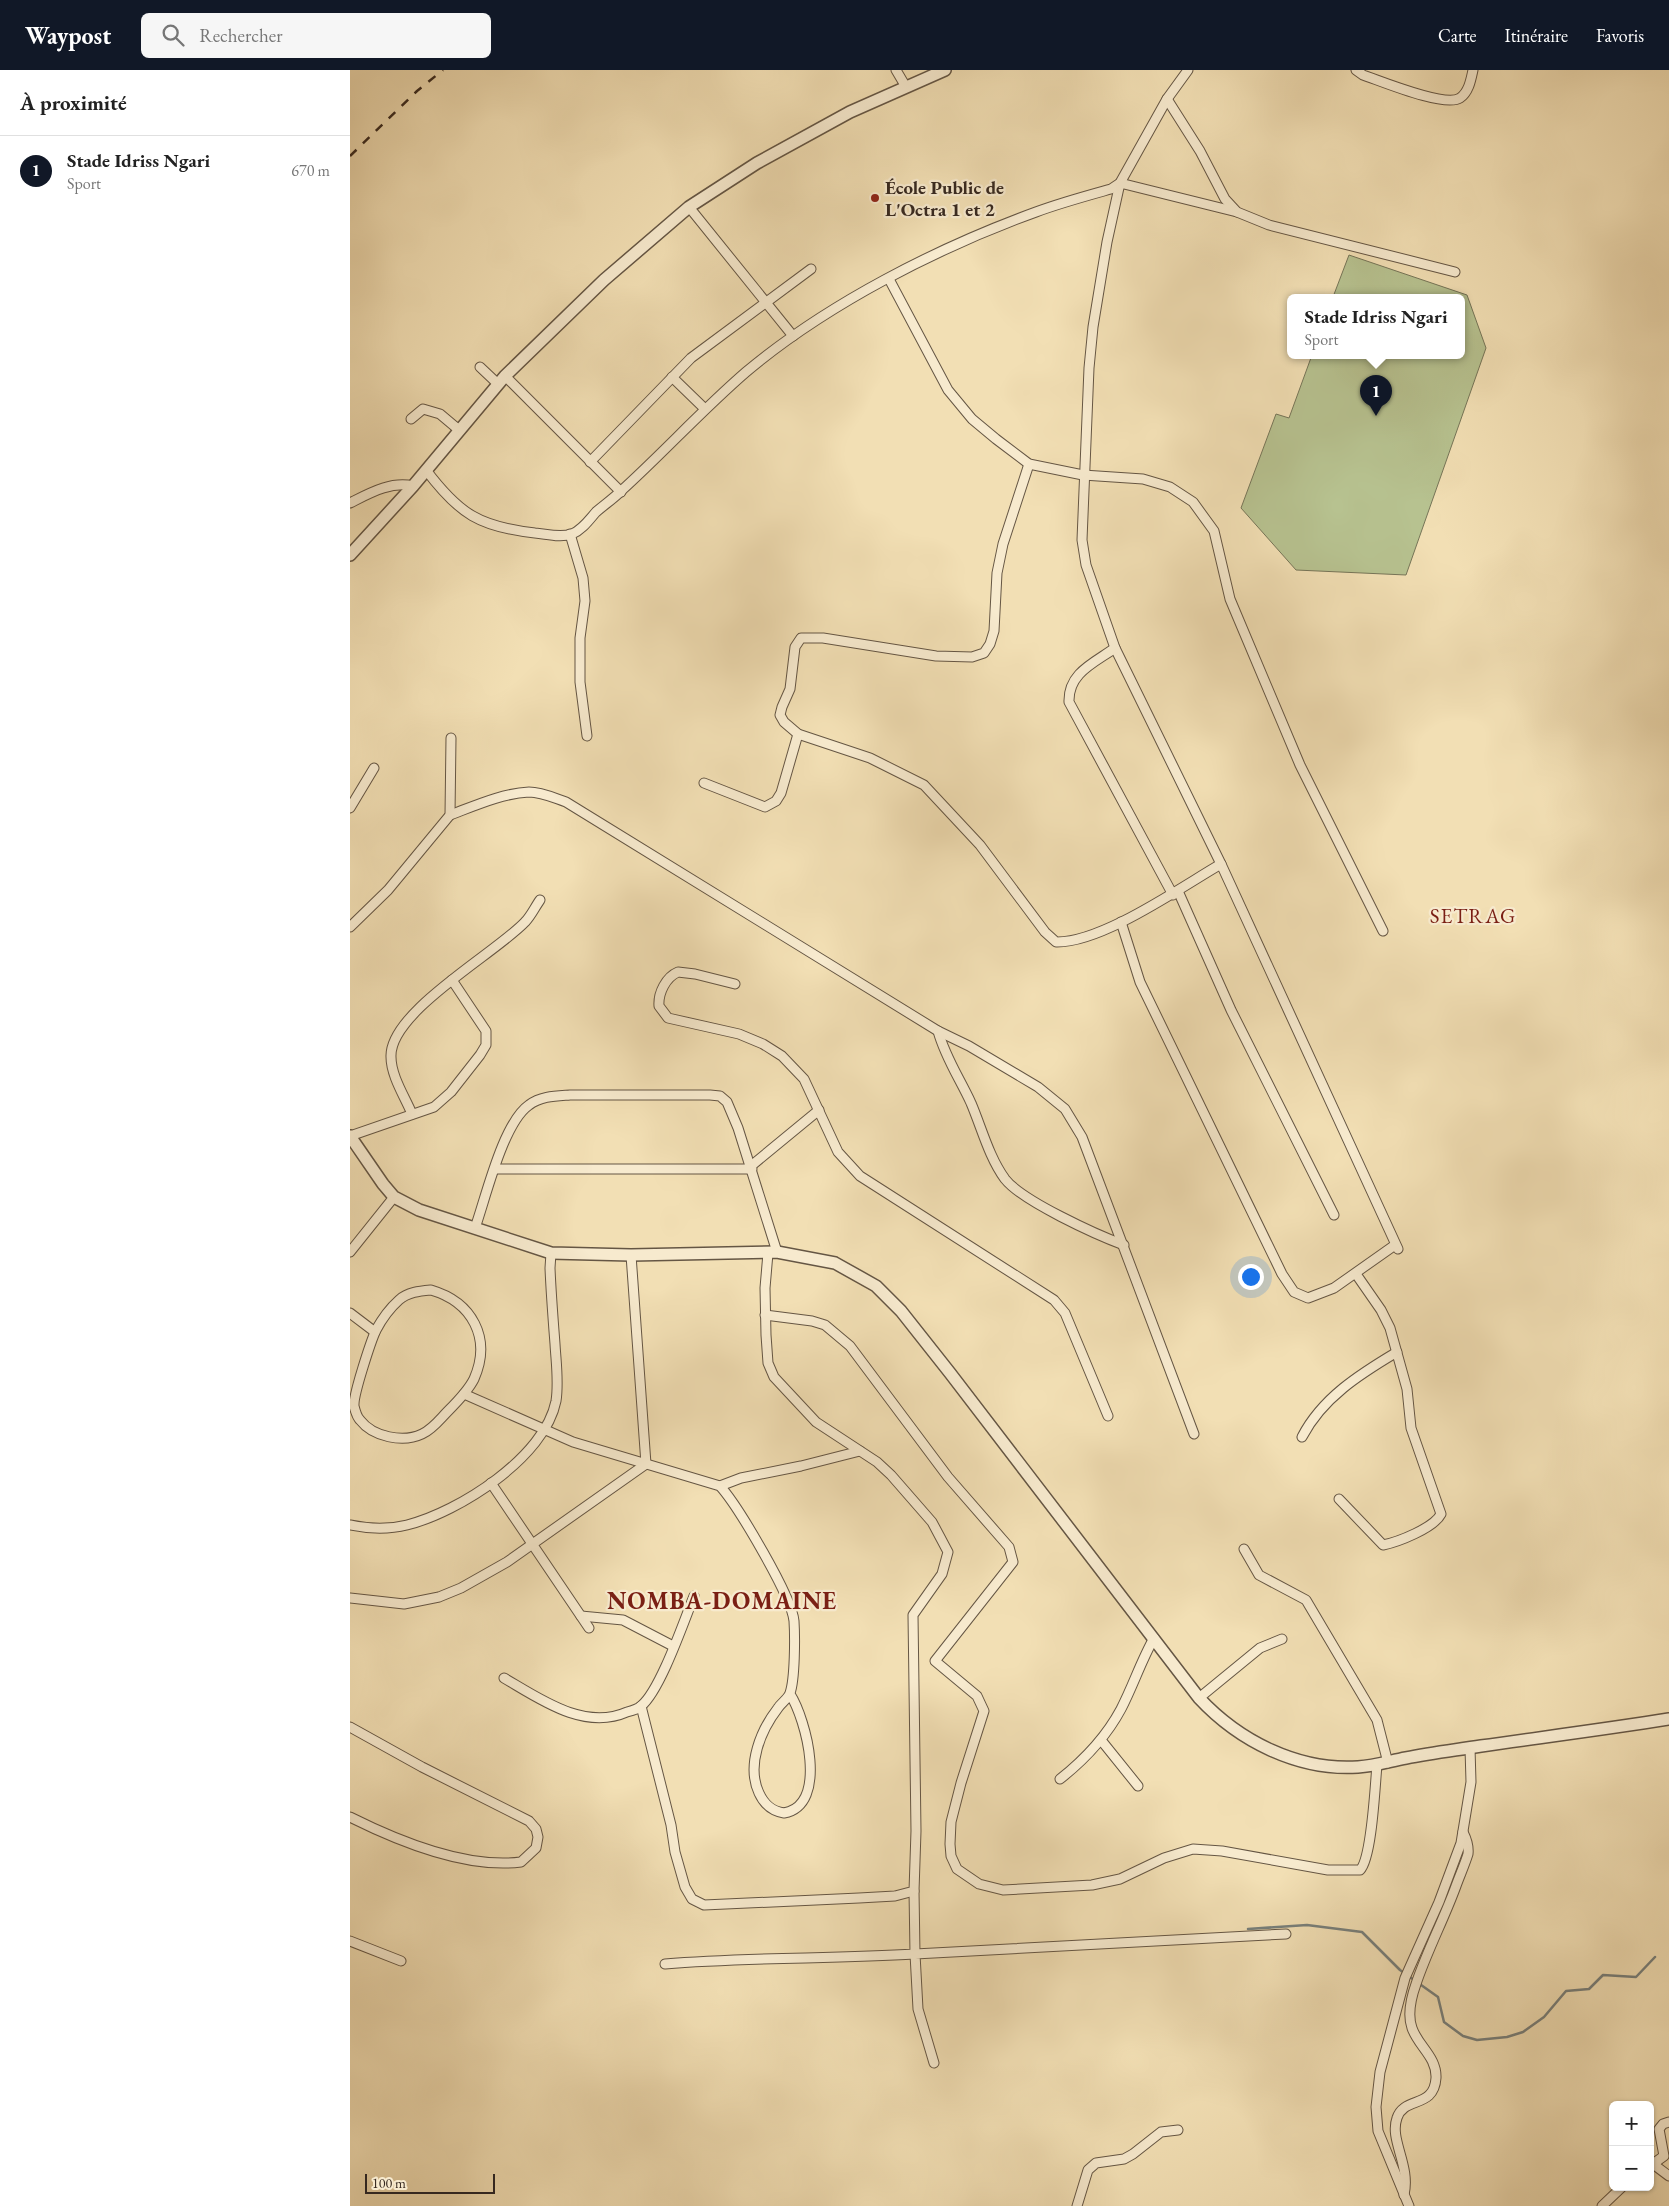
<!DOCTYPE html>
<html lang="fr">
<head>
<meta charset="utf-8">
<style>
	body { margin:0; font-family:"EB Garamond",serif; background:#f6f6f6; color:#222 }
	.controls { position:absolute; right:15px; bottom:15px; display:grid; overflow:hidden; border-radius:8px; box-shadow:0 1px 4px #0004 }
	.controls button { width:45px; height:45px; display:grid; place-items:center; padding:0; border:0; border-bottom:1px solid #e0e0e0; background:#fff; color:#222; font:25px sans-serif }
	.scale { position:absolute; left:15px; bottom:12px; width:130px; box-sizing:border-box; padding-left:5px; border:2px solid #36281f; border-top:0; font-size:14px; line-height:18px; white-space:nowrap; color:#36281f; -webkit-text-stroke:4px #f7eace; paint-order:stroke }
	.you { position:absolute; left:900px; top:1206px; width:18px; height:18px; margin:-12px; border:4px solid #fff; border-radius:50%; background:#1a73e8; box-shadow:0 0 0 8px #1a73e833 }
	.badge { display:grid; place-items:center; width:32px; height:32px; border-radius:50%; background:#111827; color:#fff; font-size:16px; font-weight:700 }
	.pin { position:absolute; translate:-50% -41px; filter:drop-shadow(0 1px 2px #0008) }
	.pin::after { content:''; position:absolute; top:26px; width:18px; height:15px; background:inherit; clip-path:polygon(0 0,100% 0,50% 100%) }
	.popup { position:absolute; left:937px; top:224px; width:178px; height:65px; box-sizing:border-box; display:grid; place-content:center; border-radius:8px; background:#fff; filter:drop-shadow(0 1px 4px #0005); font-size:16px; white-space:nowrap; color:#767676 }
	.popup b { font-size:19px; color:#222 }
	.popup::after { content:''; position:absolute; left:50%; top:100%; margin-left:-10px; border:10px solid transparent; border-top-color:#fff }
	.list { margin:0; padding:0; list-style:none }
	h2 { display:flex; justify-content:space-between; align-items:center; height:65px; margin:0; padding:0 20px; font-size:21px }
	h2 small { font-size:16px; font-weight:400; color:#767676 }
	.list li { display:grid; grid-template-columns:32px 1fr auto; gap:15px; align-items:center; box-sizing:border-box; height:70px; padding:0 20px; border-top:1px solid #e0e0e0 }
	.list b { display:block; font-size:19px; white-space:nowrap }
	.list p { margin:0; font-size:16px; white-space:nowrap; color:#767676 }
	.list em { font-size:16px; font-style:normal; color:#767676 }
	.icon { flex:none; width:28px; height:28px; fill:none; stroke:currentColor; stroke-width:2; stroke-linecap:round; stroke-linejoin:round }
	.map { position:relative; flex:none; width:1319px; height:2136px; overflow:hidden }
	header { display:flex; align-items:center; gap:30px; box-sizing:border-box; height:70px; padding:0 25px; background:#111827; color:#fff }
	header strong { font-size:24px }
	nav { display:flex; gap:28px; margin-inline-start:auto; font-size:18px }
	.search { width:350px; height:45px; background:#f6f6f6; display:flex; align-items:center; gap:12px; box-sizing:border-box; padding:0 18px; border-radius:8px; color:#767676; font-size:19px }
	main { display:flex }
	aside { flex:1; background:#fff }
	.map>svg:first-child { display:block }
	.green { fill:#b7c290; stroke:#767558 }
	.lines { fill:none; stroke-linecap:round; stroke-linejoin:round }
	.stream { stroke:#777f7b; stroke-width:2.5 }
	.minor-casing { stroke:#655644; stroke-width:11 }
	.tertiary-casing { stroke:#655644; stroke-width:14 }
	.minor { stroke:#f7eace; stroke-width:9 }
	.tertiary { stroke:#f7eace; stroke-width:11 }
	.rail { stroke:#36281f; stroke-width:2.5; stroke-dasharray:9 9; stroke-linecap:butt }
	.poi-dot { fill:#8f2418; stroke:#f7eace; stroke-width:2 }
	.labels { text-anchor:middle; stroke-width:4.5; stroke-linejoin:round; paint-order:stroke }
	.poi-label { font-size:19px; font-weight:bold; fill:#36281f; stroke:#f7eace; text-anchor:start }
	.quarter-label { font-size:21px; letter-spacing:1px; fill:#7a1f14; stroke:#f7eace }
	.district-label { font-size:24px; font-weight:bold; letter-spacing:1px; fill:#7a1f14; stroke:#f7eace }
</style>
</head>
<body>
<header>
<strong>Waypost</strong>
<div class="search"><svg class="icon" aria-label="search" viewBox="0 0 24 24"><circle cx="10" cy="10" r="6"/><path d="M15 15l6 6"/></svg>Rechercher</div>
<nav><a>Carte</a><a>Itinéraire</a><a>Favoris</a></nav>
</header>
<main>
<aside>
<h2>À proximité<small></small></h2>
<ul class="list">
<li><span class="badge">1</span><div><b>Stade Idriss Ngari</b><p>Sport</p></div><em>670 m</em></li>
</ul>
</aside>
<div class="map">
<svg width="1319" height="2136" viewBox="0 0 1319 2136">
	<rect width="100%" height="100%" fill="#f2dfb4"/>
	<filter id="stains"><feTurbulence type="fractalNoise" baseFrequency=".004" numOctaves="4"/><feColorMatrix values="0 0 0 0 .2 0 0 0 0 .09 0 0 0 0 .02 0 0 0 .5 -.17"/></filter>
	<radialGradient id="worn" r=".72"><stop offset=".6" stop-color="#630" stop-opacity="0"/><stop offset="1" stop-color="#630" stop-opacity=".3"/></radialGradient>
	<polygon class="green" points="999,185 1117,225 1136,278 1056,505 946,500 891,438 926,344 939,348 962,285 1111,285 1111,227 983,227"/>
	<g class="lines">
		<polyline class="stream" points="898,1859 957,1855 1012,1862 1050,1900 1088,1927 1094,1952 1113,1966 1127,1970 1157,1967 1173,1962 1194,1947 1216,1921 1239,1919 1253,1905 1286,1907 1305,1887"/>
		<g class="minor-casing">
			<g id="minor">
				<polyline points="546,0 556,17"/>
				<path d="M1006,0L1013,5C1031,11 1095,38 1110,28C1119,22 1121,9 1123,0"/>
				<polyline points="817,29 850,81 875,129 887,142 919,155 1105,202"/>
				<polyline points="339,137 443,266"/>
				<polyline points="887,142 770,113 757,172 743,257 739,298 732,470 736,495 765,578 871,794 1048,1179"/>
				<polyline points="539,209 598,320 622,349 646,369 679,394 733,405 793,409 820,417 843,432 864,461 880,529 950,695 1033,861"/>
				<polyline points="130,297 148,314"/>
				<polyline points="155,306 271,422"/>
				<polyline points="322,307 355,339"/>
				<polyline points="61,349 73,339 90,344 109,360"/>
				<polyline points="240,392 341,288 461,199"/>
				<path d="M679,394L653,474L647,503L644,561L640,574L634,583L622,587L586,586L473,568H451L445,577L440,619L432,637L430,645L434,652L448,664L520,688L574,715L630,775L695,862L706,872C752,873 831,817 871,794"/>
				<path d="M76,400C109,444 130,457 185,463C197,464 210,468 222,464C232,460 239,450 246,442C254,435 263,429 271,421C314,382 352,340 396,302C477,234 587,178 686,142C710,133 736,126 761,119L770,113L817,29L838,0"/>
				<path d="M0,433C20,423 41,411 63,416"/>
				<polyline points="220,464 233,508 235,531 230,568 230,612 237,666"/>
				<path d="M765,578C744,593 718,603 719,632L823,825"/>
				<polyline points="354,713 415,737 426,731 431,723 448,664"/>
				<polyline points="0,738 24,698"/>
				<path d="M100,745C124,736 153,723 179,722C192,722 204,728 216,732L588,961L619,976L688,1017L715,1039L732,1067L844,1364"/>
				<polyline points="828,821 881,940 984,1145"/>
				<polyline points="771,852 790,912 932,1204 944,1222 958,1228 984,1218 1045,1175"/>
				<polyline points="0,857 38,820 100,745 101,668"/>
				<path d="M385,914L345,904L328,902C316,907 308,923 309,936L318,948L389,964L413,974L432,986L454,1009L488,1082L510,1106L704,1230L715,1243L758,1346"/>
				<path d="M588,961C595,987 610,1009 621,1033C632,1059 639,1087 655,1109C672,1131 747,1165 774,1175"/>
				<path d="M62,1044C55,1027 41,1006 41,987C39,942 146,883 175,852C181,846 185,837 190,830"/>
				<polyline points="0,1066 84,1037 101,1022 130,985 136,975 136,961 102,910"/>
				<polyline points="401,1096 469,1040"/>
				<polyline points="146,1099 402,1099"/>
				<path d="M125,1158C136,1127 153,1053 179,1035C191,1026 206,1026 220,1025H360L370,1026L377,1032L388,1058L427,1182"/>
				<polyline points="0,1182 44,1127"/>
				<path d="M81,1220C122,1232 142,1268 124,1309C118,1321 107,1332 98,1341C90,1349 83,1359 72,1364C53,1373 23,1367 10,1350C7,1347 5,1340 4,1336C3,1325 21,1271 26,1260C32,1249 40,1238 49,1230C58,1222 70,1221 81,1220Z"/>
				<polyline points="0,1243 25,1262"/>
				<path d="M415,1245L462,1251L475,1255L500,1276L598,1407L659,1477L663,1492L585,1591L627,1626L634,1641L611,1713L601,1752L600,1774L601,1786L607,1799L629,1814L653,1820L742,1815L770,1809L814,1788L843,1779L872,1781L978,1800H1010C1022,1788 1025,1715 1027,1695"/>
				<path d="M114,1324L223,1372L370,1416C388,1436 442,1527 444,1551C445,1567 445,1609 440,1623C438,1629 431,1633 428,1638C411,1660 396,1695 409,1723C414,1734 421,1741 434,1743C479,1735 456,1649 440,1624"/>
				<path d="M952,1367C972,1328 1010,1304 1047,1282"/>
				<polyline points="141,1413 239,1558"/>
				<polyline points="370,1416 391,1408 451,1396 510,1381"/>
				<path d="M989,1429L1033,1475C1048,1472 1084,1458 1091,1444L1061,1358L1057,1319L1040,1258L1031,1240L1006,1204"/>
				<path d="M0,1455C19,1459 37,1460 57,1455C109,1442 195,1387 206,1331C209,1312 206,1292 205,1274C203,1248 201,1223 200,1198L201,1183"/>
				<polyline points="894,1479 909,1505 956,1530 1027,1650 1038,1693"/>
				<polyline points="0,1528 54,1534 89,1527 111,1518 157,1492 296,1394 281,1185"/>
				<polyline points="231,1546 273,1550 323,1576"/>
				<path d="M154,1608C190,1629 234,1661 277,1642C281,1641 288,1639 291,1636C310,1621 334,1551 344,1526"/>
				<polyline points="849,1628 910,1578 932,1569"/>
				<polyline points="291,1636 321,1755 325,1782 335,1817 342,1829 354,1835 509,1828 545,1826 564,1821 566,1761 563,1545 592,1504 598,1482 582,1452 541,1405 527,1392 466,1352 424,1307 418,1293 416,1265 415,1218 418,1183"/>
				<path d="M0,1657L72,1697L179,1751L186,1759L188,1767L186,1778L171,1792C116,1799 48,1771 0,1747"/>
				<polyline points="751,1670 788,1716"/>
				<path d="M710,1709C734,1690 756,1667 771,1639C783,1616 791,1591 804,1568"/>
				<polyline points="0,1871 51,1891"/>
				<path d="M315,1894C398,1887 481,1889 565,1884L564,1821"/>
				<polyline points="584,1993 568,1939 565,1884 936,1864"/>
				<polyline points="1303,2094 1319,2106"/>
				<polyline points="1300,2096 1314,2086 1309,2059 1313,2054 1319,2052"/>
				<path d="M1054,2125C1061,2095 1039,2070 1047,2048C1054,2026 1084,2039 1086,2008C1087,1987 1068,1976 1062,1958C1057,1944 1061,1928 1066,1914C1077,1881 1094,1849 1106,1816C1110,1805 1115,1794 1118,1784C1119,1776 1116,1768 1113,1762"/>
				<polyline points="727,2136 738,2100 746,2093 774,2089 783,2084 811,2062 828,2060"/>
				<polyline points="1059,2136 1028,2061 1026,2037 1030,2002 1055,1908 1089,1832 1111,1773 1121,1712 1120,1678"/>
				<polyline points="1252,2136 1272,2117"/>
			</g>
		</g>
		<g class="tertiary-casing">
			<g id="tertiary">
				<polyline points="0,485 63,416 155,306 254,210 339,137 407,93 500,42 595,0"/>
				<path d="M0,1066L33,1114L44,1127L69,1140L201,1183L281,1185L427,1182L485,1193L526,1216L551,1241L600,1303L849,1628C889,1671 948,1701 1008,1697C1025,1696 1040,1691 1056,1688C1081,1683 1106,1680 1131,1676C1194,1667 1257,1659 1319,1649"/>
			</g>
		</g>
		<use href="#minor" class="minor"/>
		<use href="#tertiary" class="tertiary"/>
		<polyline class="rail" points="0,86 67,21 93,0"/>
	</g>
	<circle class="poi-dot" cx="525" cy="128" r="5"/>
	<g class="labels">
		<g class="poi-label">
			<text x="535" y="124">École Public de<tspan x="535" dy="22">L'Octra 1 et 2</tspan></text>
		</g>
		<g class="quarter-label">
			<text x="1123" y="853">SETRAG</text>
		</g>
		<g class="district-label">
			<text x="372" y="1539">NOMBA-DOMAINE</text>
		</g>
	</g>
	<rect width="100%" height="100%" filter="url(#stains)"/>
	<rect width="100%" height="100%" fill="url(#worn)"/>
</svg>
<div class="controls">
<button>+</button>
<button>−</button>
</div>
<div class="scale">100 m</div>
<div class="you"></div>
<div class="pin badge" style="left:1026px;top:346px">1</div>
<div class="popup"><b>Stade Idriss Ngari</b>Sport</div>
</div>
</main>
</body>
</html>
